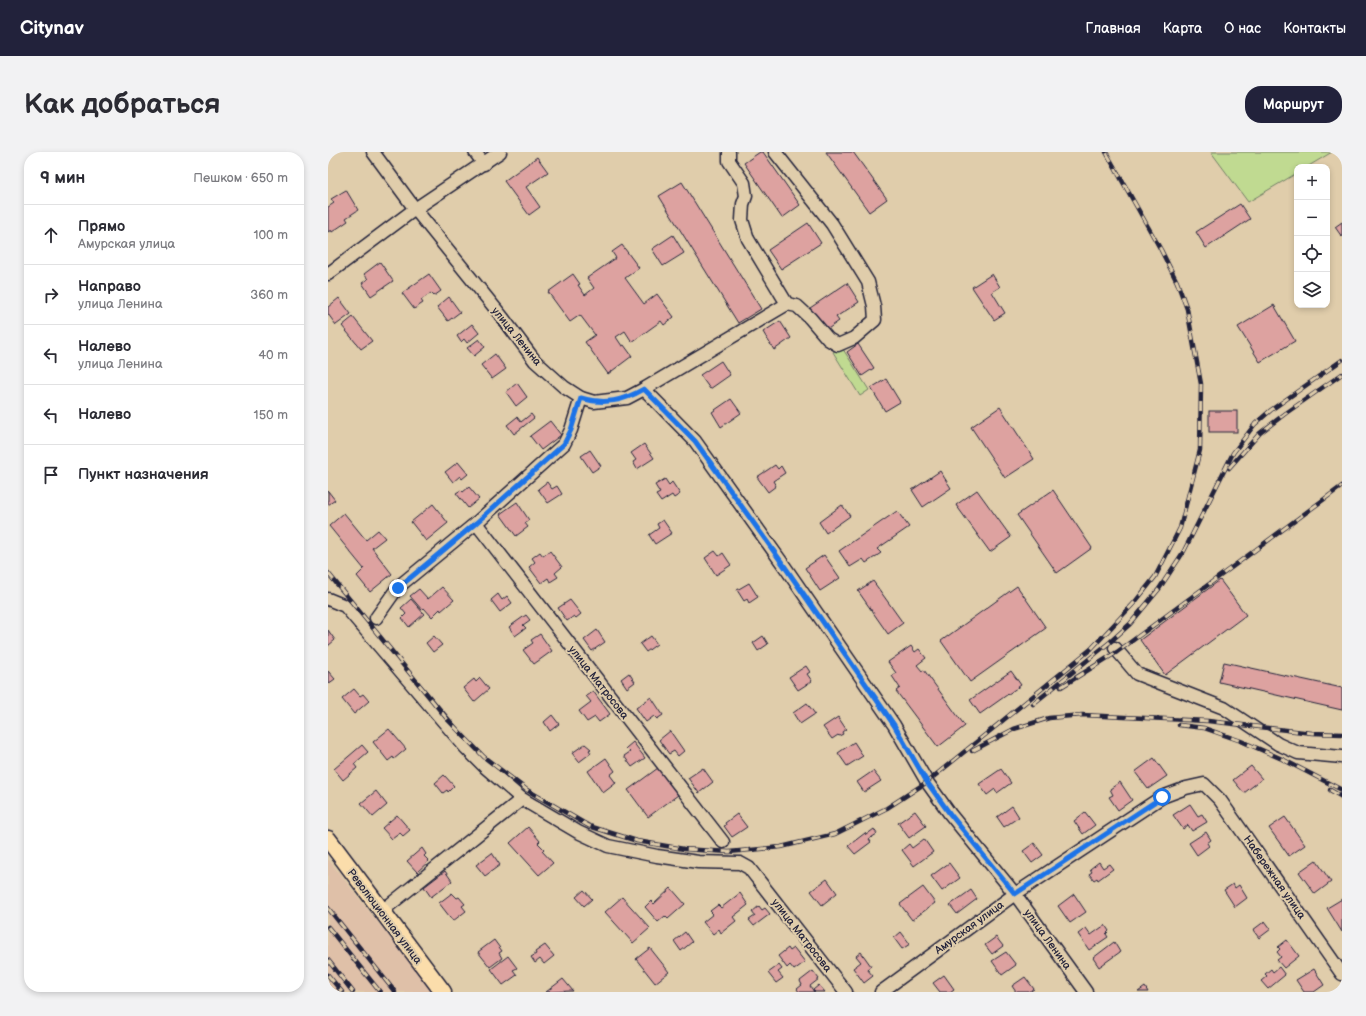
<!DOCTYPE html>
<html lang="ru">
<head>
<meta charset="utf-8">
<style>
	body { margin:0; font-family:"Balsamiq Sans",sans-serif; background:#f2f2f3; color:#2b2b33 }
	.controls { position:absolute; right:12px; top:12px; display:grid; overflow:hidden; border-radius:8px; box-shadow:0 2px 6px #0003 }
	.controls button { width:36px; height:36px; display:grid; place-items:center; padding:0; border:0; border-bottom:1px solid #e1e1e2; background:#fff; color:#2b2b33; font:20px sans-serif }
	.stop { position:absolute; width:12px; height:12px; margin:-9px; border:3px solid #1a73e8; border-radius:50%; background:#fff }
	.stop.end { background:#1a73e8; border-color:#fff; box-shadow:0 1px 4px #0008 }
	.list { margin:0; padding:0; list-style:none }
	h2 { display:flex; justify-content:space-between; align-items:center; height:52px; margin:0; padding:0 16px; font-size:17px }
	h2 small { font-size:13px; font-weight:400; color:#7c7c81 }
	.list li { display:grid; grid-template-columns:26px 1fr auto; gap:12px; align-items:center; box-sizing:border-box; height:60px; padding:0 16px; border-top:1px solid #e1e1e2 }
	.list b { display:block; font-size:15px; white-space:nowrap }
	.list p { margin:0; font-size:13px; white-space:nowrap; color:#7c7c81 }
	.list em { font-size:13px; font-style:normal; color:#7c7c81 }
	.icon { flex:none; width:22px; height:22px; fill:none; stroke:currentColor; stroke-width:2; stroke-linecap:round; stroke-linejoin:round }
	.map { position:relative; flex:none; width:1014px; height:840px; overflow:hidden; border-radius:16px }
	header { display:flex; align-items:center; gap:24px; box-sizing:border-box; height:56px; padding:0 20px; background:#22223b; color:#fff }
	header strong { font-size:19px }
	nav { display:flex; gap:22px; margin-inline-start:auto; font-size:14px }
	.intro { display:flex; align-items:center; justify-content:space-between; box-sizing:border-box; height:96px; padding:0 24px }
	h1 { margin:0; font-size:28px }
	.button { padding:10px 18px; border-radius:16px; background:#22223b; color:#fff; font-size:14px; font-weight:700 }
	main { display:flex; gap:24px; padding:0 24px }
	aside { flex:1; background:#fff; border-radius:16px; box-shadow:0 2px 6px #0003 }
	.map>svg:first-child { display:block }
	.built { fill:#dfc0a8 }
	.green { fill:#c0da91; stroke:#717e66 }
	.building { fill:#dda2a0; stroke:#22223b }
	.lines { fill:none; stroke-linecap:round; stroke-linejoin:round }
	.minor-casing { stroke:#22223b; stroke-width:15 }
	.major-casing { stroke:#22223b; stroke-width:19 }
	.minor { stroke:#e0cdab; stroke-width:12 }
	.major { stroke:#fbddab; stroke-width:16 }
	.rail-casing { stroke:#22223b; stroke-width:4.5 }
	.rail { stroke:#e0cdab; stroke-width:3; stroke-dasharray:9; stroke-linecap:butt }
	.route { stroke:#1a73e8; stroke-width:5 }
	.labels { text-anchor:middle; stroke-width:4; stroke-linejoin:round; paint-order:stroke }
	.street-label { font-size:11px; fill:#22223b; stroke:#e0cdab }
</style>
</head>
<body>
<header>
<strong>Citynav</strong>
<nav><a>Главная</a><a>Карта</a><a>О нас</a><a>Контакты</a></nav>
</header>
<div class="intro"><h1>Как добраться</h1><a class="button">Маршрут</a></div>
<main>
<aside>
<h2>9 мин<small>Пешком · 650 m</small></h2>
<ul class="list">
<li><svg class="icon" aria-label="ahead" viewBox="0 0 24 24"><path d="M12 20V5M6 11l6-6 6 6"/></svg><div><b>Прямо</b><p>Амурская улица</p></div><em>100 m</em></li>
<li><svg class="icon" aria-label="right" viewBox="0 0 24 24"><path d="M7 20v-9h11M14 6l5 5-5 5"/></svg><div><b>Направо</b><p>улица Ленина</p></div><em>360 m</em></li>
<li><svg class="icon" aria-label="left" viewBox="0 0 24 24"><path d="M17 20v-9H6M10 6l-5 5 5 5"/></svg><div><b>Налево</b><p>улица Ленина</p></div><em>40 m</em></li>
<li><svg class="icon" aria-label="left" viewBox="0 0 24 24"><path d="M17 20v-9H6M10 6l-5 5 5 5"/></svg><div><b>Налево</b></div><em>150 m</em></li>
<li><svg class="icon" aria-label="arrive" viewBox="0 0 24 24"><path d="M6 21V4h12l-3 4 3 4H6"/></svg><div><b>Пункт назначения</b></div></li>
</ul>
</aside>
<div class="map">
<svg width="1014" height="840" viewBox="0 0 1014 840">
	<rect width="100%" height="100%" fill="#e0cdab"/>
	<filter id="ink" filterUnits="userSpaceOnUse"><feTurbulence type="fractalNoise" baseFrequency=".025" numOctaves="2"/><feDisplacementMap in="SourceGraphic" scale="8" xChannelSelector="R" yChannelSelector="G"/><feConvolveMatrix kernelMatrix="1 2 1 2 8 2 1 2 1" color-interpolation-filters="sRGB"/></filter>
	<g filter="url(#ink)">
		<polygon class="built" points="0,707 105,840 0,840"/>
		<g class="green">
			<polygon points="883,0 1004,0 979,15 969,15 969,21 920,50"/>
			<polygon points="513,194 541,238 532,244 505,200"/>
		</g>
		<g class="building">
			<polygon points="432,0 435,0 472,53 454,66 416,11"/>
			<polygon points="498,0 525,0 559,47 541,60"/>
			<polygon points="209,5 220,20 198,35 212,55 201,63 176,29"/>
			<polygon points="354,30 433,157 410,171 331,44"/>
			<polygon points="18,38 30,58 18,66 20,69 4,80 3,78 0,80 0,55 6,51 3,47"/>
			<polygon points="912,52 922,67 878,96 868,80"/>
			<polygon points="1014,70 1014,85 1007,75"/>
			<polygon points="480,71 493,91 453,117 440,98"/>
			<polygon points="345,83 356,101 335,114 324,97"/>
			<polygon points="294,93 311,116 297,126 316,152 329,142 346,165 336,173 333,169 304,190 297,179 288,185 294,194 296,193 304,204 280,222 257,190 267,183 252,163 242,170 220,140 245,122 252,132 250,133 257,143 266,136 259,126 288,106 284,100"/>
			<polygon points="52,110 65,129 43,144 34,131 40,127 36,122"/>
			<polygon points="101,122 113,139 106,144 103,141 93,148 95,151 86,157 74,141"/>
			<polygon points="664,122 672,135 664,140 677,161 666,168 644,135"/>
			<polygon points="519,131 531,150 508,165 511,169 497,179 482,156"/>
			<polygon points="121,145 132,160 120,169 109,155"/>
			<polygon points="11,146 23,162 8,173 0,162 0,155"/>
			<polygon points="946,153 967,189 932,210 910,175"/>
			<polygon points="25,165 44,189 33,197 14,174"/>
			<polygon points="452,169 463,186 446,198 435,180"/>
			<polygon points="144,172 151,181 139,191 136,187 133,190 129,184"/>
			<polygon points="151,187 157,195 146,204 139,196"/>
			<polygon points="530,192 546,216 534,224 519,200"/>
			<polygon points="167,202 178,217 164,227 153,213"/>
			<polygon points="393,209 402,223 382,237 372,223"/>
			<polygon points="558,227 572,250 557,259 543,236"/>
			<polygon points="189,231 199,245 188,254 178,240"/>
			<polygon points="403,247 413,261 393,275 384,260"/>
			<polygon points="672,255 706,307 677,326 643,275"/>
			<rect x="881" y="259" width="28" height="21"/>
			<polygon points="203,262 206,266 186,282 179,273 189,265 193,270"/>
			<polygon points="222,269 233,283 213,298 202,284"/>
			<polygon points="316,292 326,306 309,317 305,310 308,308 303,301"/>
			<polygon points="262,298 273,314 264,320 253,304"/>
			<polygon points="130,310 140,322 134,327 132,324 125,330 117,320"/>
			<polygon points="447,313 450,317 453,314 457,321 445,329 448,334 440,340 429,325"/>
			<polygon points="612,319 623,336 595,355 584,338"/>
			<polygon points="337,327 341,333 344,330 352,342 346,346 344,343 333,350 328,343 332,341 327,333"/>
			<polygon points="219,330 224,337 229,334 234,342 220,351 210,337"/>
			<polygon points="141,335 151,347 140,356 128,341 133,338 135,340"/>
			<polygon points="649,338 683,385 662,400 628,353"/>
			<polygon points="725,338 764,396 729,421 689,363"/>
			<polygon points="0,339 7,348 0,353"/>
			<polygon points="189,350 201,368 197,371 200,375 188,384 172,362"/>
			<polygon points="105,352 120,371 98,389 83,370"/>
			<polygon points="514,353 522,364 498,381 491,370"/>
			<polygon points="569,359 581,375 549,397 553,401 538,411 535,407 522,415 511,399"/>
			<polygon points="16,361 38,388 50,378 57,386 44,396 64,422 42,440 29,424 36,417 1,374"/>
			<polygon points="335,368 344,381 327,392 321,383 331,376 329,372"/>
			<polygon points="222,399 234,415 227,421 230,425 222,430 220,426 213,431 201,415 207,410 204,406 212,400 215,404"/>
			<polygon points="387,399 391,404 395,401 403,413 388,423 377,406"/>
			<polygon points="496,403 512,426 492,439 477,416"/>
			<polygon points="892,428 918,463 837,523 812,488"/>
			<polygon points="545,429 575,471 560,482 530,439"/>
			<polygon points="421,431 430,445 421,451 419,447 416,449 409,438"/>
			<polygon points="689,434 718,476 642,530 613,489"/>
			<polygon points="114,435 126,448 113,459 112,457 104,465 96,456 94,458 82,444 91,437 100,447"/>
			<polygon points="170,442 174,448 179,444 184,451 172,460 163,448"/>
			<polygon points="83,447 96,462 81,475 74,466 78,462 73,456"/>
			<polygon points="242,448 253,462 248,466 246,464 239,469 230,456"/>
			<polygon points="198,463 202,468 195,473 198,476 187,484 181,475"/>
			<polygon points="0,478 7,488 0,494"/>
			<polygon points="269,478 277,490 264,499 256,488"/>
			<polygon points="212,482 224,499 206,512 195,498 205,491 203,488"/>
			<polygon points="106,484 114,493 105,500 98,491"/>
			<polygon points="323,484 329,492 318,500 312,492"/>
			<polygon points="435,484 440,492 430,499 425,491"/>
			<polygon points="583,494 587,500 591,497 598,506 589,513 594,519 596,518 637,574 610,595 568,539 572,536 564,524 568,521 560,510"/>
			<polygon points="896,510 1014,536 1014,558 891,530"/>
			<polygon points="478,514 482,520 479,522 484,529 470,538 461,525"/>
			<polygon points="0,519 7,527 0,532"/>
			<polygon points="683,519 693,533 652,562 642,548"/>
			<polygon points="301,521 307,530 299,536 293,527"/>
			<polygon points="152,526 161,537 146,550 135,536 146,527 148,530"/>
			<polygon points="26,537 32,544 35,542 41,549 26,562 14,547"/>
			<polygon points="265,539 282,562 271,570 267,565 259,570 251,559 263,550 258,544"/>
			<polygon points="323,545 335,563 329,567 326,564 318,570 308,556"/>
			<polygon points="479,551 487,562 472,572 465,561"/>
			<polygon points="224,563 231,572 222,579 216,570"/>
			<polygon points="510,565 518,577 514,580 515,582 511,584 510,583 504,587 495,575"/>
			<polygon points="61,577 78,597 66,607 65,605 60,609 45,590"/>
			<polygon points="342,579 356,599 350,604 346,599 341,602 331,588"/>
			<polygon points="305,590 317,606 304,615 296,604 302,600 298,596"/>
			<polygon points="526,590 535,604 519,614 510,601"/>
			<polygon points="257,592 263,597 261,598 263,601 251,610 244,601"/>
			<polygon points="34,593 40,600 26,612 29,616 15,628 6,617"/>
			<polygon points="278,606 287,619 282,623 288,631 275,641 260,619"/>
			<polygon points="826,606 839,624 820,637 807,620"/>
			<polygon points="923,614 934,627 916,641 905,628"/>
			<polygon points="330,616 350,643 320,665 300,638"/>
			<polygon points="375,616 385,630 371,641 360,626"/>
			<polygon points="673,617 683,631 669,641 667,637 659,643 651,632"/>
			<polygon points="545,619 553,629 536,640 529,630"/>
			<polygon points="116,623 126,634 120,640 119,638 115,641 107,631"/>
			<polygon points="792,630 804,648 790,658 781,645 785,643 782,637"/>
			<polygon points="48,639 59,653 45,665 33,651"/>
			<polygon points="862,652 870,664 874,662 879,670 864,679 860,673 855,677 845,663"/>
			<polygon points="684,654 691,665 676,675 669,665"/>
			<polygon points="587,659 598,674 581,686 570,671"/>
			<polygon points="757,660 767,673 755,682 746,669"/>
			<polygon points="409,662 419,675 404,685 396,674 398,673 397,671"/>
			<polygon points="69,663 82,678 75,684 72,681 64,687 54,676"/>
			<polygon points="957,665 977,693 961,704 941,676"/>
			<polygon points="200,675 212,689 210,691 216,697 214,699 225,711 211,723 182,691"/>
			<polygon points="546,677 549,682 541,687 543,690 527,702 520,694 537,681 538,683"/>
			<polygon points="878,680 883,688 879,691 881,694 869,703 861,691"/>
			<polygon points="596,687 605,700 586,714 574,698 581,692 584,696"/>
			<polygon points="706,691 715,703 704,711 695,699"/>
			<polygon points="94,696 98,702 96,704 101,709 89,720 79,709"/>
			<polygon points="164,701 172,713 157,724 148,713"/>
			<polygon points="988,708 1003,730 987,742 971,720"/>
			<polygon points="771,710 775,716 781,712 785,717 770,728 769,726 766,728 761,722 764,720 762,717"/>
			<polygon points="621,711 632,726 614,739 603,724"/>
			<polygon points="117,719 124,729 103,745 96,735"/>
			<polygon points="499,727 509,741 494,753 483,739"/>
			<polygon points="905,732 907,736 911,733 919,746 907,755 896,738"/>
			<polygon points="595,735 607,751 584,768 572,752"/>
			<polygon points="343,736 357,752 340,767 337,764 330,770 317,755 323,749 326,752"/>
			<polygon points="256,738 264,747 256,754 248,745"/>
			<polygon points="643,738 649,747 629,762 622,753"/>
			<polygon points="124,741 129,746 131,745 137,752 134,754 138,759 125,769 111,751"/>
			<polygon points="412,741 420,753 405,765 408,769 393,781 391,777 385,782 375,770 385,762 382,759 390,753 393,756"/>
			<polygon points="746,742 758,760 742,771 730,754"/>
			<polygon points="294,745 322,776 305,791 277,760"/>
			<polygon points="1014,747 1014,780 999,756"/>
			<polygon points="431,754 434,758 437,756 442,762 426,774 421,768 427,764 424,760"/>
			<polygon points="937,769 943,777 931,786 925,778"/>
			<polygon points="777,773 781,779 778,782 780,785 761,798 750,782 758,776 763,783"/>
			<polygon points="357,780 364,790 353,799 346,789"/>
			<polygon points="573,780 582,792 574,797 566,786"/>
			<polygon points="668,785 675,794 664,802 657,793"/>
			<polygon points="166,788 174,799 171,801 174,806 162,815 150,800"/>
			<polygon points="959,788 971,804 956,816 949,808 953,805 949,800 952,797 950,795"/>
			<polygon points="786,790 792,800 771,815 765,806"/>
			<polygon points="217,793 226,804 216,812 212,807 207,811 203,805 208,802 207,800"/>
			<polygon points="322,796 341,820 327,831 308,807"/>
			<polygon points="460,796 462,799 466,796 477,810 466,818 462,813 459,816 450,804"/>
			<polygon points="533,800 543,814 539,817 545,824 536,831 525,816 533,810 528,804"/>
			<polygon points="678,800 688,813 674,823 664,809"/>
			<polygon points="180,804 189,816 185,818 189,823 175,833 163,817"/>
			<polygon points="451,813 454,817 450,820 455,826 448,831 440,821"/>
			<polygon points="951,815 957,823 940,837 933,829 939,824 937,822 943,817 945,820"/>
			<polygon points="986,817 996,833 986,840 976,840 968,828"/>
			<polygon points="485,819 491,827 482,834 486,840 471,840 469,837 474,833 472,829"/>
			<polygon points="616,823 626,837 622,840 612,840 605,831"/>
			<polygon points="697,825 706,837 701,840 688,840 684,834"/>
			<polygon points="235,827 245,839 218,840"/>
			<polygon points="491,833 497,840 487,840 485,838"/>
			<polygon points="817,835 820,840 810,840"/>
		</g>
		<g class="lines">
			<g class="minor-casing">
				<g id="minor">
					<polyline points="45,0 87,57 175,166 207,209 236,235 253,246 266,250 299,246 316,237 367,289 457,415 566,573 599,630 622,662 687,742 758,840"/>
					<polyline points="147,0 156,12"/>
					<polyline points="447,0 504,72 540,130 546,154 547,168 526,186 510,193 500,187 482,166 469,154 459,152"/>
					<polyline points="0,122 87,57 172,0"/>
					<polyline points="316,237 459,152 420,87 414,68 415,52 418,44 416,31 401,9 401,0"/>
					<polyline points="148,371 395,690"/>
					<polyline points="0,447 17,454 138,596 157,615 194,647 250,680 280,694 329,704 370,710 412,711 421,716 518,840"/>
					<polyline points="48,466 70,435 148,371 236,292 243,278 253,246"/>
					<polyline points="787,496 809,522 896,556 950,592 970,601 1014,605"/>
					<polyline points="54,759 194,647"/>
					<polyline points="553,840 687,742 834,645 858,636 876,632 892,648 1014,822"/>
				</g>
			</g>
			<g class="major-casing">
				<polyline id="major" points="0,687 115,840"/>
			</g>
			<use href="#minor" class="minor"/>
			<use href="#major" class="major"/>
			<g class="rail-casing">
				<g id="rail">
					<polyline points="901,316 932,281 958,261 1014,222"/>
					<polyline points="0,421 120,568 156,605 199,638 261,674 309,689 356,697 401,700 453,695 507,682 559,656 599,630 763,497 807,450 827,425 852,376 872,298 873,232 859,157 849,130 833,98 778,0"/>
					<polyline points="733,535 789,500 1014,334"/>
					<polyline points="705,552 782,490 802,472 831,437 856,399 905,301 927,272 943,258 1014,208"/>
					<polyline points="851,573 876,576 913,589 954,607 1014,638"/>
					<polyline points="644,599 686,577 721,566 754,563 880,569 984,581 1014,582"/>
					<polyline points="1002,638 1014,645"/>
					<polyline points="0,756 67,840"/>
					<polyline points="0,775 52,840"/>
					<polyline points="0,808 25,840"/>
					<polyline points="0,823 14,840"/>
				</g>
			</g>
			<use href="#rail" class="rail"/>
		</g>
	</g>
	<g class="lines" filter="url(#ink)">
		<path class="route" d="M70,436L148,371L236,292L243,278L253,246C277,253 295,249 316,237L367,289L457,415L566,573L599,630L622,662L687,742L834,645"/>
	</g>
	<g class="labels">
		<g class="street-label">
			<text transform="translate(189 184) rotate(51)" y="4">улица Ленина</text>
			<text transform="translate(271 530) rotate(52)" y="4">улица Матросова</text>
			<text transform="translate(947 725) rotate(55)" y="4">Набережная улица</text>
			<text transform="translate(57 764) rotate(53)" y="4">Революционная улица</text>
			<text transform="translate(641 775) rotate(-36)" y="4">Амурская улица</text>
			<text transform="translate(474 783) rotate(52)" y="4">улица Матросова</text>
			<text transform="translate(720 787) rotate(54)" y="4">улица Ленина</text>
		</g>
	</g>
</svg>
<div class="controls">
<button>+</button>
<button>−</button>
<button><svg class="icon" aria-label="locate" viewBox="0 0 24 24"><circle cx="12" cy="12" r="6"/><path d="M12 2v4M12 18v4M2 12h4M18 12h4"/></svg></button>
<button><svg class="icon" aria-label="layers" viewBox="0 0 24 24"><path d="M12 4l9 5-9 5-9-5zM3 14l9 5 9-5"/></svg></button>
</div>
<div class="stop" style="left:834px;top:645px"></div>
<div class="stop end" style="left:70px;top:436px"></div>
</div>
</main>
</body>
</html>
